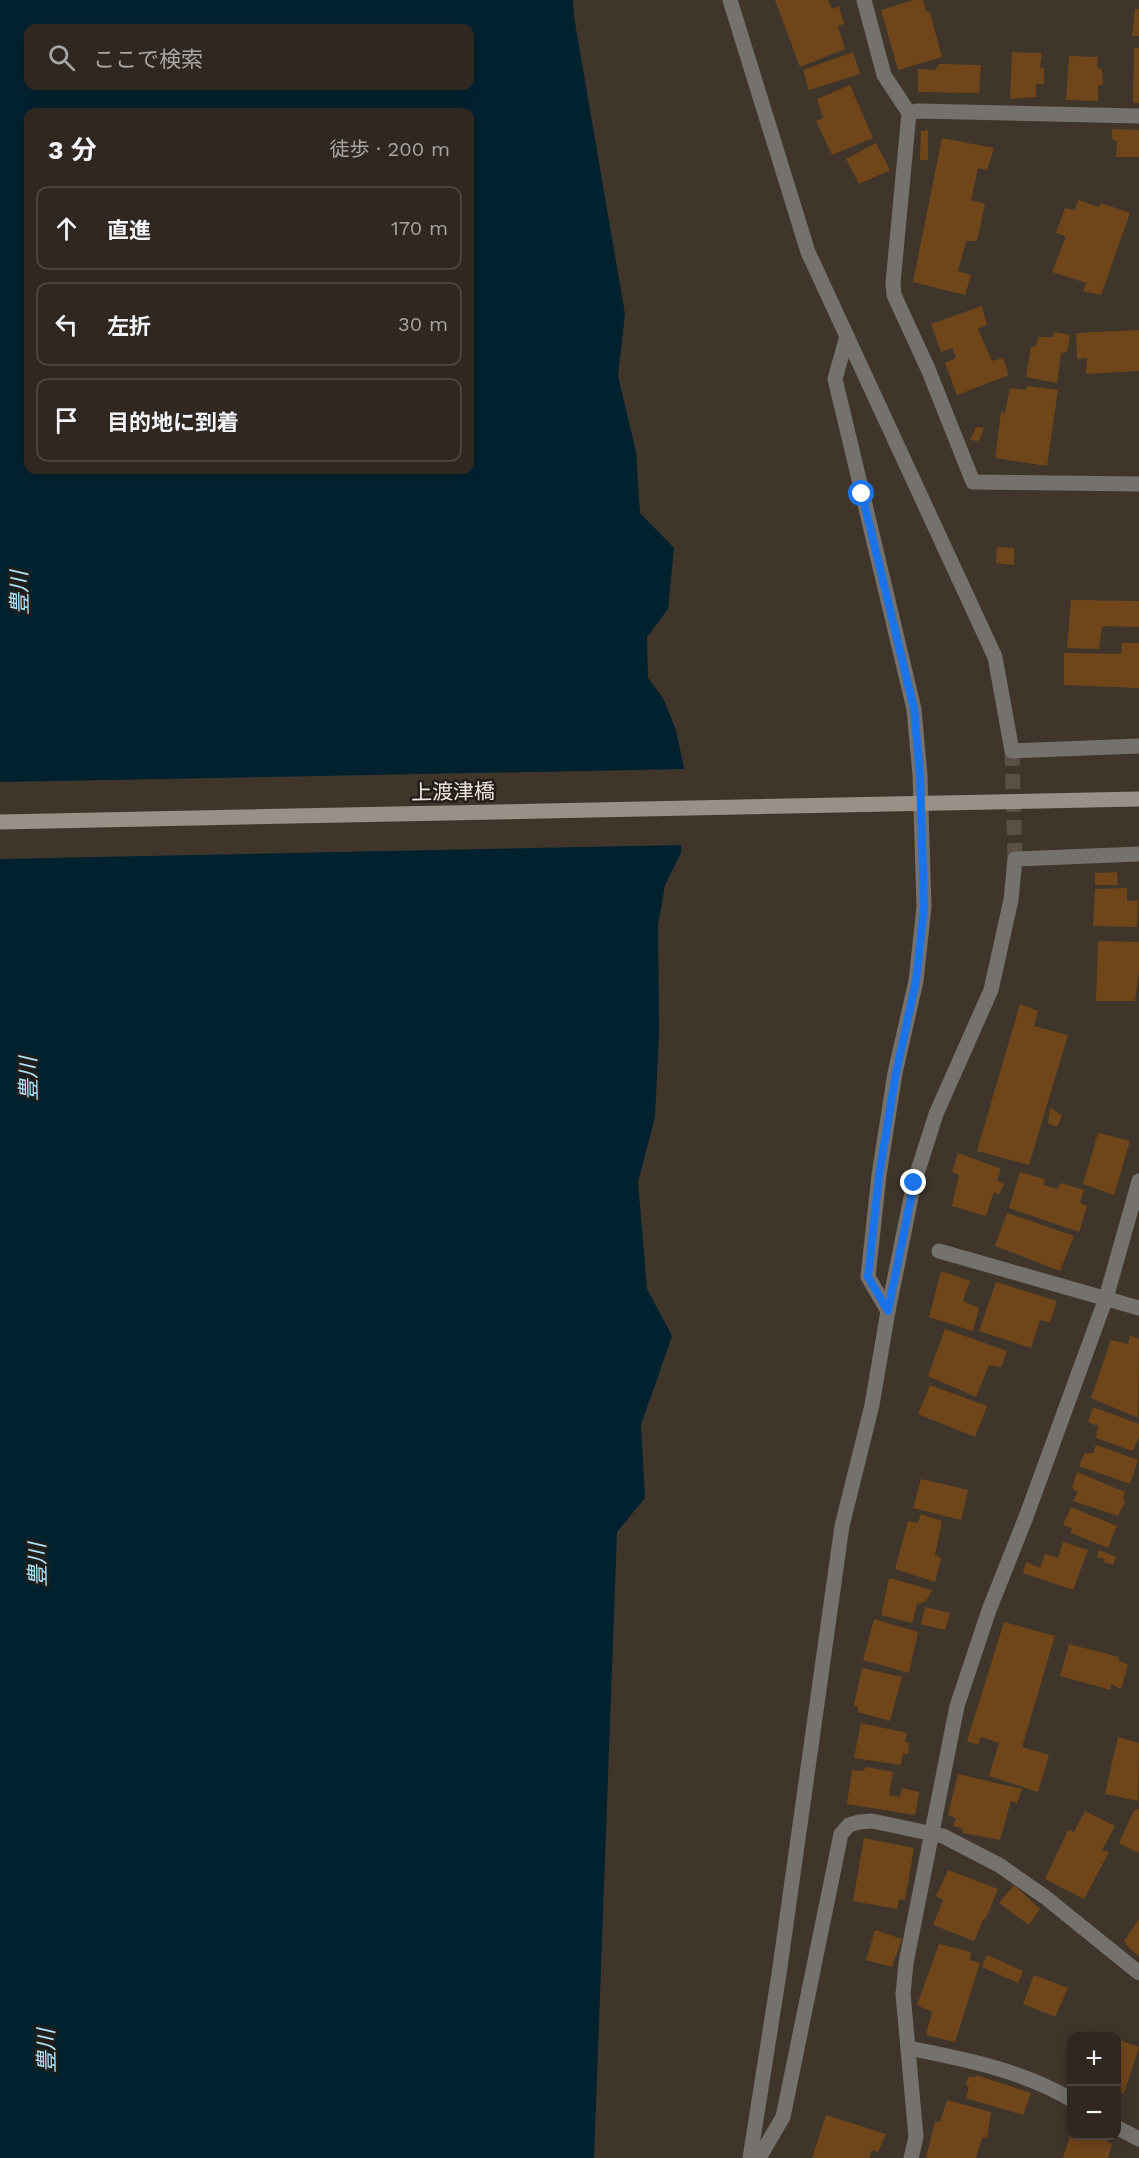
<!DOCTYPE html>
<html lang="ja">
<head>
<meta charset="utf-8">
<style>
	body { margin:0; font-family:"Work Sans","Noto Sans JP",sans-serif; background:#383029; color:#f1f3f6 }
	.controls { position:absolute; right:18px; bottom:18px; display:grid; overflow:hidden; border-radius:12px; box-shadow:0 3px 15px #0003 }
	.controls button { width:54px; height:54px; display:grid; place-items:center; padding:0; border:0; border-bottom:2px solid #4b443e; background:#302820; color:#f1f3f6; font:30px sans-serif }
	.stop { position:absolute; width:18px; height:18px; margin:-14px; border:4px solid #1a73e8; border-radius:50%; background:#fff }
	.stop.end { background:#1a73e8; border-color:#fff; box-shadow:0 2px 6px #0008 }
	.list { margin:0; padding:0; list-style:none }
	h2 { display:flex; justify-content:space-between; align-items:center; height:78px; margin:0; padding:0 24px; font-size:26px }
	h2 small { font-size:20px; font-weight:400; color:#a8a6a5 }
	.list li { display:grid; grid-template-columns:39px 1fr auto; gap:18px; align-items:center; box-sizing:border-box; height:84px; margin:0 12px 12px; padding:0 12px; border:2px solid #4b443e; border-radius:12px }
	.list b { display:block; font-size:22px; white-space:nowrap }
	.list em { font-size:20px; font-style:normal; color:#a8a6a5 }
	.icon { flex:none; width:33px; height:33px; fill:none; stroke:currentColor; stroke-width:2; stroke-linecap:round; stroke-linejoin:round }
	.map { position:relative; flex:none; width:1139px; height:2158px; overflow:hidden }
	.search { position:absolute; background:#302820; box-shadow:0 3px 15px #0003; left:24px; top:24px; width:450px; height:66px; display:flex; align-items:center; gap:15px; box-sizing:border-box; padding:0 21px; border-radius:12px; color:#a8a6a5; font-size:22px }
	.panel { position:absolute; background:#302820; box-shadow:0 3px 15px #0003; left:24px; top:108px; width:450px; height:366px; border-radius:12px }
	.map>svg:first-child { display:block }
	.water { fill:#00222f; fill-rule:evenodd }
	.pier { fill:#40352b }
	.building { fill:#6f461a }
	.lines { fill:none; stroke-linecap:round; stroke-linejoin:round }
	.street-tunnel { stroke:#5a5046; stroke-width:15; stroke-dasharray:15 8; stroke-linecap:butt }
	.street { stroke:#75716c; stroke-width:15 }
	.secondary { stroke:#989188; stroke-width:15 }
	.route { stroke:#1a73e8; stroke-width:8 }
	.labels { text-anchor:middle; stroke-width:5; stroke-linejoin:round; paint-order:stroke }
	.street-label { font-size:21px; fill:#efe7e1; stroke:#231e19 }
	.water-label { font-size:22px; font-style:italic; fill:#ade5fd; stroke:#231e19 }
</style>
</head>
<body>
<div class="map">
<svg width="1139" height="2158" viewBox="0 0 1139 2158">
	<rect width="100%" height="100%" fill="#40352b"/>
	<path class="water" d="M0,0H573L574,17L625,314L618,376L636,452L640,513L674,548L668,609L647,637L648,678L663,698L676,730L684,768L681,853L665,885L658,925L659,1033L655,1117L638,1182L647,1289L672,1336L641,1425L645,1498L617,1532L594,2158H0ZM28,28H470V86H28ZM28,112H470V470H28Z"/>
	<polygon class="pier" points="687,769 684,845 0,859 0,782"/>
	<g class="building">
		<polygon points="775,0 828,0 832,9 839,6 844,24 838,26 845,49 800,67"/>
		<polygon points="914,0 923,0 926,11 930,13 942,57 898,70 881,10"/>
		<polygon points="1135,9 1139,9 1139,36 1132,36"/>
		<polygon points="1134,48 1139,48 1139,103 1133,103"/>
		<polygon points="853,52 860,74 809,90 803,70"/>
		<polygon points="1012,52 1042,53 1040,67 1044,68 1044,84 1036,84 1036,97 1010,99"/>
		<polygon points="1069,56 1098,57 1097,67 1102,70 1103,84 1098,86 1098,101 1066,100"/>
		<polygon points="939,64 981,65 979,93 918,92 918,69 935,70"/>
		<polygon points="850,85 873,138 832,155 816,121 823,118 817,99"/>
		<polygon points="1112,129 1139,130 1139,157 1116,157 1117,141 1112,139"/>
		<polygon points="928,130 928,160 920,160 921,131"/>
		<polygon points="942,138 994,148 987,170 978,168 971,200 985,204 977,241 966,241 958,271 971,275 965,295 913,282"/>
		<polygon points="876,143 890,170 859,184 846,159"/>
		<polygon points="1078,200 1099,207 1101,203 1130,213 1101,295 1083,291 1086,283 1052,272 1066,236 1056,233 1065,208 1075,210"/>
		<polygon points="982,306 987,325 978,329 992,361 1003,358 1009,375 957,395 945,363 956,358 952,348 941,352 931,324"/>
		<polygon points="1139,330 1139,371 1086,374 1087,358 1077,359 1076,333"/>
		<polygon points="1054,332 1070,335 1067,352 1061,353 1057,383 1026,377 1031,347 1036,346 1038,337 1052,337"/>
		<polygon points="1028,386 1058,390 1047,466 995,458 1001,412 1005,413 1010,388 1025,390"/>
		<polygon points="976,427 984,428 979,441 970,440"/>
		<polygon points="997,547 1014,548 1014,565 996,563"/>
		<polygon points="1071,600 1139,601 1139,627 1102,626 1099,649 1067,648"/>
		<polygon points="1122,643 1139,643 1139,688 1064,685 1064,653 1121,654"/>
		<polygon points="1117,872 1118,885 1095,885 1095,873"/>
		<polygon points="1127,888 1127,901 1138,900 1137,927 1093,926 1095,889"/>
		<polygon points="1098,941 1139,942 1139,971 1135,1001 1096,1001"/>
		<polygon points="1020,1004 1038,1011 1034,1026 1068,1035 1029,1165 977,1151"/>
		<polygon points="1050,1108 1062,1115 1057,1127 1048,1123"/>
		<polygon points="1098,1133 1130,1141 1114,1195 1083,1184"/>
		<polygon points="958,1153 1001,1169 997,1181 1004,1184 999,1195 994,1192 986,1216 952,1206 959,1175 952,1172"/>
		<polygon points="1020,1172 1045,1179 1044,1185 1057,1189 1061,1183 1084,1190 1080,1203 1087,1206 1079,1232 1009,1208"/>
		<polygon points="1007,1213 1074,1236 1060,1271 995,1246"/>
		<polygon points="941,1271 970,1281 963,1301 979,1308 973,1331 929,1317"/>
		<polygon points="996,1282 1057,1301 1050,1322 1040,1320 1031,1348 979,1331"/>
		<polygon points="945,1329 1007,1351 1001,1367 989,1365 976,1397 928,1376"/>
		<polygon points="1130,1335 1139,1339 1138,1418 1091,1398 1111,1340 1128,1344"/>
		<polygon points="930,1385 987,1406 975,1437 918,1414"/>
		<polygon points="1093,1407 1139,1424 1139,1437 1133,1451 1096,1438 1098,1426 1088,1422"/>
		<polygon points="1096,1445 1138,1460 1130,1484 1079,1466 1085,1453 1093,1453"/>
		<polygon points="1077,1472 1125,1492 1123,1498 1125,1501 1118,1516 1073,1501 1078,1492 1072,1488"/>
		<polygon points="921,1479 968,1490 961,1520 913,1508"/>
		<polygon points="1071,1507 1117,1526 1108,1548 1071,1533 1072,1528 1063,1525"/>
		<polygon points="921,1514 942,1521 935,1555 941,1558 935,1582 895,1569 908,1521 918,1523"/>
		<polygon points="1063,1542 1088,1550 1073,1590 1023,1573 1026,1562 1040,1568 1045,1554 1058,1558"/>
		<polygon points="1099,1550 1116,1557 1113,1565 1104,1562 1105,1559 1097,1557"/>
		<polygon points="889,1578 932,1590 926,1601 917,1604 912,1623 881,1615"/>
		<polygon points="925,1607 950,1613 945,1630 921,1624"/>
		<polygon points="874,1619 918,1632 909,1673 863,1660"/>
		<polygon points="1004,1622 1055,1636 1022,1747 1049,1755 1038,1792 989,1776 999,1743 981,1737 978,1745 967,1741"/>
		<polygon points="1069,1644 1119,1657 1119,1661 1128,1665 1121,1689 1111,1684 1111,1690 1060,1676"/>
		<polygon points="862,1668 902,1677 890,1721 858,1712 858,1707 854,1705"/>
		<polygon points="861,1723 907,1733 905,1742 909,1743 908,1754 903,1753 901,1765 854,1758"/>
		<polygon points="1118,1737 1139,1743 1138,1801 1105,1794"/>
		<polygon points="867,1767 893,1772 889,1795 900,1797 902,1788 919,1792 915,1815 847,1804 852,1770 862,1771"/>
		<polygon points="958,1774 1022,1789 1017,1803 1011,1801 1000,1840 963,1833 963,1829 953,1826 956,1818 948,1815"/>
		<polygon points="1139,1809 1139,1851 1138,1853 1119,1843 1134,1810"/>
		<polygon points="1085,1811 1115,1826 1102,1850 1109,1852 1084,1899 1045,1879 1068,1830 1074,1832"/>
		<polygon points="864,1838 914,1848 905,1900 899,1899 897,1909 853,1901"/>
		<polygon points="948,1870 998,1889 986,1918 983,1920 974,1941 933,1925 943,1900 936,1896"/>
		<polygon points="1014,1885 1040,1909 1029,1925 999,1903"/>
		<polygon points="1139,1919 1139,1956 1130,1949 1124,1941"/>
		<polygon points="875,1930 902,1939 892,1967 866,1960"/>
		<polygon points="939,1944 971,1952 970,1960 980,1963 955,2042 926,2035 932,2012 917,2005"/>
		<polygon points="987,1955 1023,1971 1018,1983 982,1967"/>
		<polygon points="1034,1975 1068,1988 1055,2017 1023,2004"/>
		<polygon points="1116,2039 1139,2047 1124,2094 1116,2091"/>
		<polygon points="976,2075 1031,2093 1023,2115 966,2098 969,2087 966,2084 969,2076 975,2078"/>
		<polygon points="947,2100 991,2112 987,2138 982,2137 976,2158 926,2158 935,2121 940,2122"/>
		<polygon points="826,2115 886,2134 878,2152 872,2150 869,2158 812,2158"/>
		<polygon points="1070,2136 1109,2136 1107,2142 1112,2144 1108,2158 1063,2158"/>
	</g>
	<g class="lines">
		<polyline class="street-tunnel" points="1012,751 1015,859"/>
		<g class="street">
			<polyline points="730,0 808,252 995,657 1012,751 1139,746"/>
			<polyline points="864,0 884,75 909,113 893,283 894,295 928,369 973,482 1139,484"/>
			<polyline points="909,113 917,111 1139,116"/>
			<polyline points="847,336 835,379 914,709 920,775 924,907 916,981 895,1073 879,1175 868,1277 888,1311"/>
			<polyline points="939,1251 1139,1308"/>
			<path d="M908,2048C963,2059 1022,2070 1072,2100"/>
			<polyline points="1116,2127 1139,2139"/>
			<polyline points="750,2158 779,1974 842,1526 872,1405 888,1311 914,1183 936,1114 991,990 1011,900 1015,859 1139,854"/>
			<polyline points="759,2158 783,2117 841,1834 849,1825 859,1822 872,1821 943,1836 999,1865 1045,1897 1139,1973"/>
			<polyline points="911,2158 916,2137 903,1994 906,1963 957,1706 989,1610 1026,1517 1106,1298 1139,1181"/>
		</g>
		<polyline class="secondary" points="0,822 1139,799"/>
	</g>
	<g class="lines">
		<polyline class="route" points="862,494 914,709 920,775 924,907 916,981 896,1073 879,1175 868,1277 888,1311 914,1183"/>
	</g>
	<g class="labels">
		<g class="street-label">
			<text transform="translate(453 792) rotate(-1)" y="7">上渡津橋</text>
		</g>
		<g class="water-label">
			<text transform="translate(19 593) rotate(-91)" y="8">豊川</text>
			<text transform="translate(28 1079) rotate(-91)" y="8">豊川</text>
			<text transform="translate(37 1565) rotate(-91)" y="8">豊川</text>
			<text transform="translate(46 2051) rotate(-91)" y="8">豊川</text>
		</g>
	</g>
</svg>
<div class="controls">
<button>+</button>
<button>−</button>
</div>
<div class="stop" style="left:862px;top:494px"></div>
<div class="stop end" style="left:914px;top:1183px"></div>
<div class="search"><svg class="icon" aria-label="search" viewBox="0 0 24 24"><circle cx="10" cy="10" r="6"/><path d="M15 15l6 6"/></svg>ここで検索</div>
<section class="panel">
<h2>3 分<small>徒歩 · 200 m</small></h2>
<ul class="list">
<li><svg class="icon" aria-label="ahead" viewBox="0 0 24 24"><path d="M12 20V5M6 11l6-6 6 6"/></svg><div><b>直進</b></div><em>170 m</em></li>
<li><svg class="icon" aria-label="left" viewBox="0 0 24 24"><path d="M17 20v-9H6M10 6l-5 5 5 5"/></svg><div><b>左折</b></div><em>30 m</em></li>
<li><svg class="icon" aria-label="arrive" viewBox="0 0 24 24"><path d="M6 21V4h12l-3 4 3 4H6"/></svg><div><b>目的地に到着</b></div></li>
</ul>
</section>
</div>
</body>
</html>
